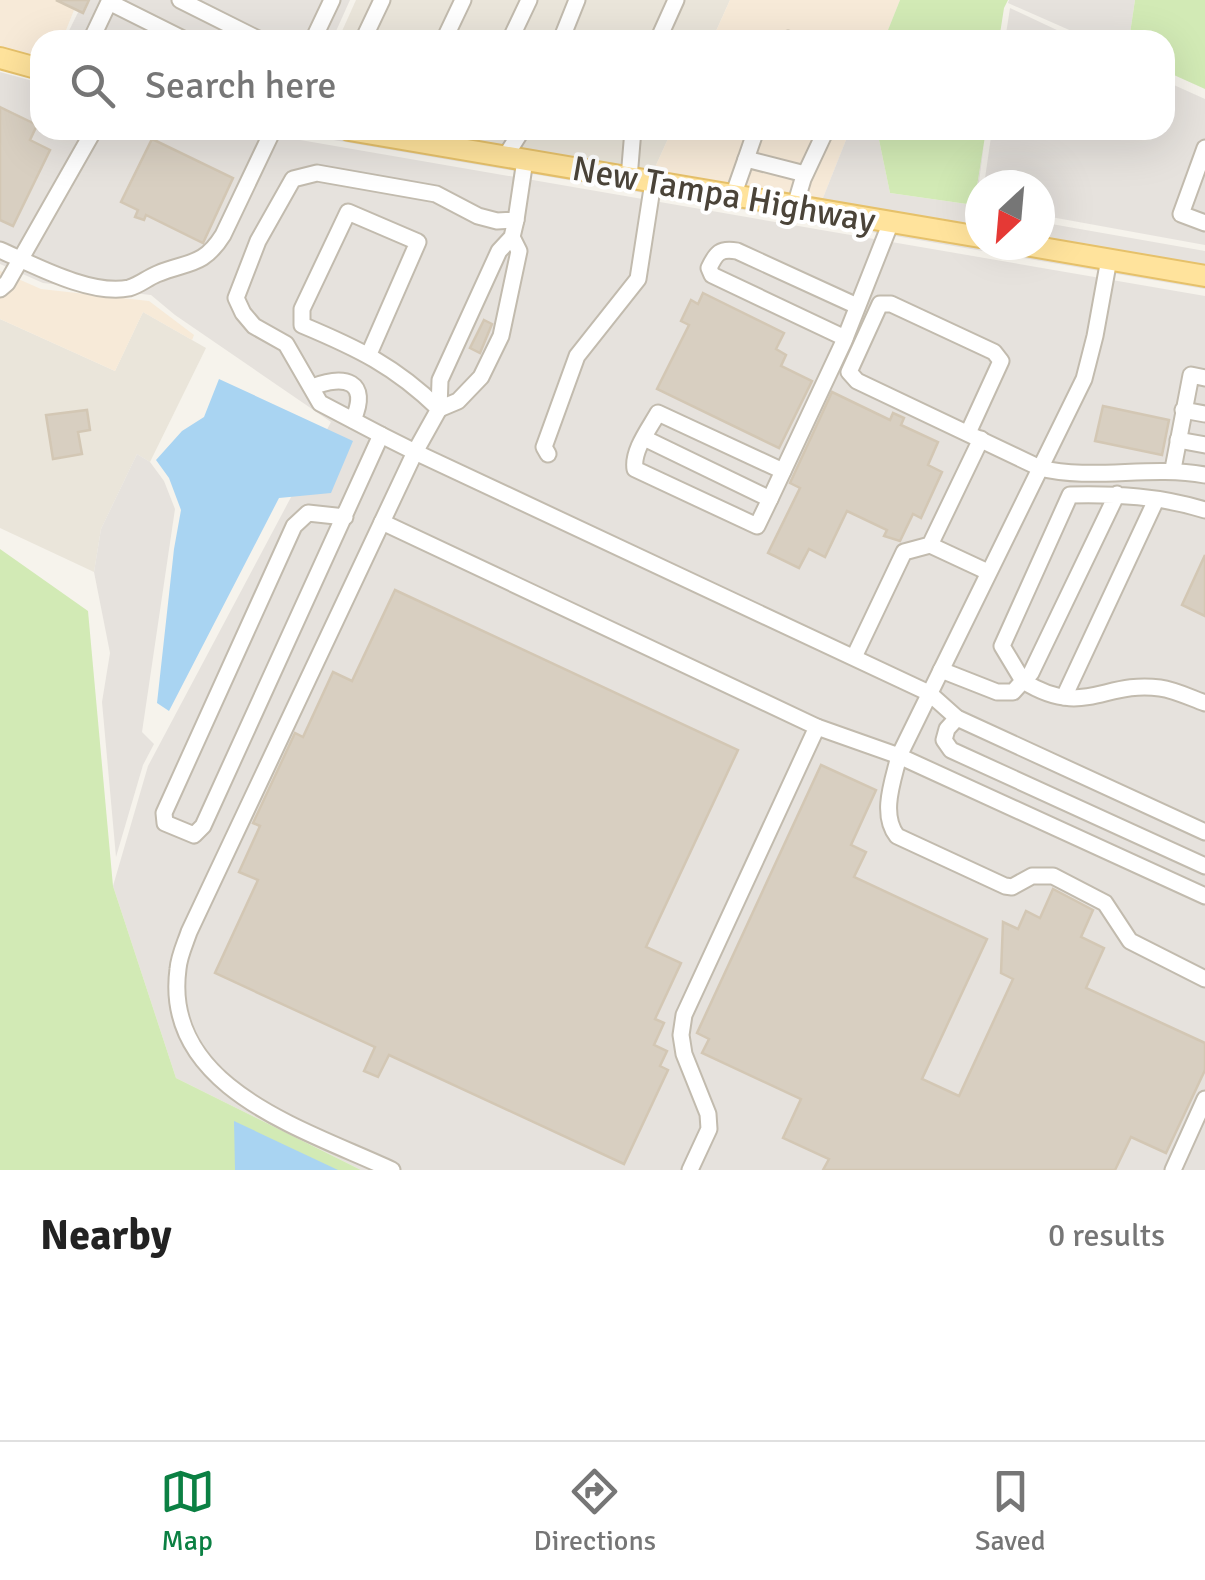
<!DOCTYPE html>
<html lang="en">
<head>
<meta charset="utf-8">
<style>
	body { margin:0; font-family:Signika,sans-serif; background:#f6f6f6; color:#222 }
	.compass { position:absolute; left:965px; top:170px; width:90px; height:90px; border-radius:50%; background:#fff; box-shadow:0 10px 40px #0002; rotate:206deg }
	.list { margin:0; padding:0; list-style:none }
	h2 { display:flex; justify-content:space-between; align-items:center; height:130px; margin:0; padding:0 40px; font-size:42px }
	h2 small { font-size:32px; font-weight:400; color:#767676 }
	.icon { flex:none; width:55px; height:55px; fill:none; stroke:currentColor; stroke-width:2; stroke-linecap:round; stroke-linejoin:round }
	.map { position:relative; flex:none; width:1205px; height:1170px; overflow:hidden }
	.search { position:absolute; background:#fff; box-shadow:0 10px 40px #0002; left:30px; right:30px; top:30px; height:110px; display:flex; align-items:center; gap:25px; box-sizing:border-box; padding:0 35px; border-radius:30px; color:#767676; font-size:38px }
	.sheet { height:270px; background:#fff }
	nav { display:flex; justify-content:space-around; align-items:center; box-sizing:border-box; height:140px; border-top:2px solid #e0e0e0; background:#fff; font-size:28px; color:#767676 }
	nav a { display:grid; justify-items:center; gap:5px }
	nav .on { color:#0b8043 }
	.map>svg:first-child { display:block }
	.residential { fill:#eae5da }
	.commercial { fill:#f7ead8 }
	.industrial { fill:#e6e2dd }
	.green { fill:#d2eab5 }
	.water { fill:#a9d4f2 }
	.building { fill:#d8cfc1; stroke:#d3c7b4; stroke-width:2.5 }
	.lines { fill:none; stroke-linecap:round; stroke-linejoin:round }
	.minor-casing { stroke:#c2bbae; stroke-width:19 }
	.major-casing { stroke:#e6c16a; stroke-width:24 }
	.minor { stroke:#fff; stroke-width:15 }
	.major { stroke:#ffe39c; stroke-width:20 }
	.labels { text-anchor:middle; stroke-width:8; stroke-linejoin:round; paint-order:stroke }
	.street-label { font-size:35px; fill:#4b4439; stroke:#fff }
</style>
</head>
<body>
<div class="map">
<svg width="1205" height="1170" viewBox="0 0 1205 1170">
	<rect width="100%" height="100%" fill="#f6f3ec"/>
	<g class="residential">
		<polygon points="356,0 730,0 712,40 338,40"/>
		<polygon points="391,130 672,130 652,174"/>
		<polygon points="143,312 206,348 150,462 137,454 101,529 94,572 0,528 0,319 115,371"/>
	</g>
	<g class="commercial">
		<polygon points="0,0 78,0 62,40 40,40 40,62 0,51"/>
		<polygon points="730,0 900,0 884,40 712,40"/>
		<polygon points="672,130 850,130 821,203 652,174"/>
		<polygon points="0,271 41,289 149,301 194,335 192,340 143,312 115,371 0,319"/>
	</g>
	<g class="industrial">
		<polygon points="84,0 350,0 332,40 80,40 66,37"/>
		<polygon points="1009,0 1135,0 1129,40 1092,40 1008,3"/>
		<polygon points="1010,8 1078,40 1005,40"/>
		<polygon points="0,72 40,83 40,130 242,130 1205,296 1205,1170 361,1170 176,1078 113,886 148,766 331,422 175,315 151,295 43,283 0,264"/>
		<polygon points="1165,81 1205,99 1205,245 1040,215 1040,185 984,185 992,130 1165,130"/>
		<polygon points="275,130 310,130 1205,283 1205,289"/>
		<polygon points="850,130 877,130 890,193 974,205 984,144 976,204 980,211 980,230 821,203"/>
		<polygon points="1040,222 1205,251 1205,269 1040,241"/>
		<polygon points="137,454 150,462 164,481 175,509 142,732 154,744 143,765 116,857 102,702 110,653 94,572 101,529"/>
	</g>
	<g class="green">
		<polygon points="900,0 1008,0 1004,8 999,40 884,40"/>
		<polygon points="1135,0 1205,0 1205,89 1165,71 1165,40 1129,40"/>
		<polygon points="877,130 986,130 974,205 890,193"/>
		<polygon points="0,549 88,611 113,886 176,1078 361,1170 0,1170"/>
	</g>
	<g class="water">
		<polygon points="219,379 353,441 331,493 279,498 169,711 157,703 174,549 181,510 169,478 156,460 182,431 204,417"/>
		<polygon points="234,1121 338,1170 235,1170"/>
	</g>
	<g class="building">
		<polygon points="56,0 89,0 83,13"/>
		<polygon points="0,107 37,125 30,140 50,150 13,226 0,220"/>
		<polygon points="152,139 233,178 203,243 146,215 144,220 135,217 138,210 121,202"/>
		<polygon points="703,293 784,333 776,349 786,355 781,366 812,381 779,448 657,389 689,325 681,321 691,300 698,304"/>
		<polygon points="484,320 492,324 480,353 470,348"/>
		<polygon points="832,392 890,420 893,413 904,418 901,425 938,442 928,465 942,472 921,518 913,514 900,541 884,536 887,530 847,511 825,557 809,549 799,568 768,553 800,488 790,483"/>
		<polygon points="1103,406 1169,420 1162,455 1095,441"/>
		<polygon points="87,410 90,430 78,432 82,454 53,459 46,415"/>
		<polygon points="1205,555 1205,616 1182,605"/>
		<polygon points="395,590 738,750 646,947 681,963 655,1019 664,1023 654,1045 667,1051 660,1066 668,1070 624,1164 389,1055 378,1077 364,1071 375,1047 215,973 258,880 239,872 260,826 253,823 295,733 303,737 333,672 352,681"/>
		<polygon points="821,765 876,790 851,845 866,852 854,877 987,939 922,1079 959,1096 1013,979 1001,973 1003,922 1018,929 1026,911 1040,918 1053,889 1093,910 1081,937 1104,948 1086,988 1205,1043 1205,1070 1166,1153 1131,1137 1115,1170 823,1170 829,1159 783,1138 801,1099 702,1053 709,1039 697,1033"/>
	</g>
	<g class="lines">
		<g class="minor-casing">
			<g id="minor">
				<polyline points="180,0 260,40"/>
				<polyline points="91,40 109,2 185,40"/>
				<polyline points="313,40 332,0"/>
				<polyline points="363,40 382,0"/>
				<polyline points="444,40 463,0"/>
				<polyline points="510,40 529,0"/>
				<polyline points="561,40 577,0"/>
				<polyline points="658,40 676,0"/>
				<polyline points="788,40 788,39"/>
				<polyline points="1205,148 1181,214 1205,223"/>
				<polyline points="505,157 522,130"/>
				<polyline points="746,159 756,130"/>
				<polyline points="629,178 633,130"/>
				<polyline points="733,196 746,159 805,174"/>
				<polyline points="795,206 803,179 826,130"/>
				<polyline points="512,237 519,251 501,336 481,377 458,401 439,409 440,380 499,251 512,237 516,220"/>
				<path d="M0,250C34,265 91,296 129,288C140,285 147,278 157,274C188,261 203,267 223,235L273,130"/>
				<polyline points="0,289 7,283 94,130"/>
				<path d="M845,338L712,275L709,268C716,253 720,248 737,251L857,306"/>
				<path d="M369,354L418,242L348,212L302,309V325C357,348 395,366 439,409L415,452L381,435"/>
				<path d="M312,387C345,374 370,381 353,420"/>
				<polyline points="1183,410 1205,414"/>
				<path d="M968,433L1001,361L994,352L891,304H880L849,372L857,381L1040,468C1092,481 1149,465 1205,475"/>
				<path d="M644,438L770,499L757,526L635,469C632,451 649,429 658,413L783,471"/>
				<polyline points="1178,440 1205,445"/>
				<polyline points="548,454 544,447 577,356 638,279 653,182"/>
				<polyline points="1173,469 1191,375 1205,378"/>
				<path d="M1117,494L1031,673L1023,681L1002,646L1070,495C1117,494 1160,496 1205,510"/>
				<polyline points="770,499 844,341 891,222"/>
				<polyline points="345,517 308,513 294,526 164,813 165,823 194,835 203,826 381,435 320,403 286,344 254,326 243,313 236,298 258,241 293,179 317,173 436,194 478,216 497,221 516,220 525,160"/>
				<polyline points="382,522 817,727 684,1015 681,1035 684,1054 708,1114 709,1129 690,1170"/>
				<polyline points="930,545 988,572"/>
				<polyline points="854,657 904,552 930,545 981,439"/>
				<path d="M941,670L997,692H1013L1023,681C1084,719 1104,680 1160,688C1175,690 1191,698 1205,703"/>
				<polyline points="1064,697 1156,500"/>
				<polyline points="957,718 947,729 944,740 951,750 1205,866"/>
				<polyline points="817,727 899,756 1084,379 1095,336 1109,259"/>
				<path d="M1205,896L899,756C893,781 880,814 897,836L1005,886L1012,887L1032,876H1053L1105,903L1130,941L1205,979"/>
				<path d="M392,1170C307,1130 162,1089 178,969C179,956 185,944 189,932L415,452L929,693L957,718L1205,832"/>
				<polyline points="1173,1170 1205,1099"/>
			</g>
		</g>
		<g class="major-casing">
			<g id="major">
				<polyline points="0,58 40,69"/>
				<polyline points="349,130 980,237"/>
				<polyline points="1025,245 1205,276"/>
			</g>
		</g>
		<use href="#minor" class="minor"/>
		<use href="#major" class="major"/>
	</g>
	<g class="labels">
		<g class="street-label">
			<text transform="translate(724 194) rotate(10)" y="12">New Tampa Highway</text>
		</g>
	</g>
</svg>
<svg class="compass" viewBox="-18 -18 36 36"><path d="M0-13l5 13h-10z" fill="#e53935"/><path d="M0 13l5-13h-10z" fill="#767676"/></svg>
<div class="search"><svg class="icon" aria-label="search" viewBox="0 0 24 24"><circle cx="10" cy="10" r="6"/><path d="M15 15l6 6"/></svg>Search here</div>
</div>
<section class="sheet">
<h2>Nearby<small>0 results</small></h2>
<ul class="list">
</ul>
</section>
<nav>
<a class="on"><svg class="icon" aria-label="map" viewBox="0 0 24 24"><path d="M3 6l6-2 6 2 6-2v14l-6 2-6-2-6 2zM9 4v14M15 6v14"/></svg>Map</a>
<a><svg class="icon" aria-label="directions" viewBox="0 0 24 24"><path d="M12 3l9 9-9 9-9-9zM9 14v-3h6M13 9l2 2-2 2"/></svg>Directions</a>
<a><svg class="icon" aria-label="saved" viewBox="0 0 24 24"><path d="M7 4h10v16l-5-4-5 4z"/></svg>Saved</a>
</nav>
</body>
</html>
